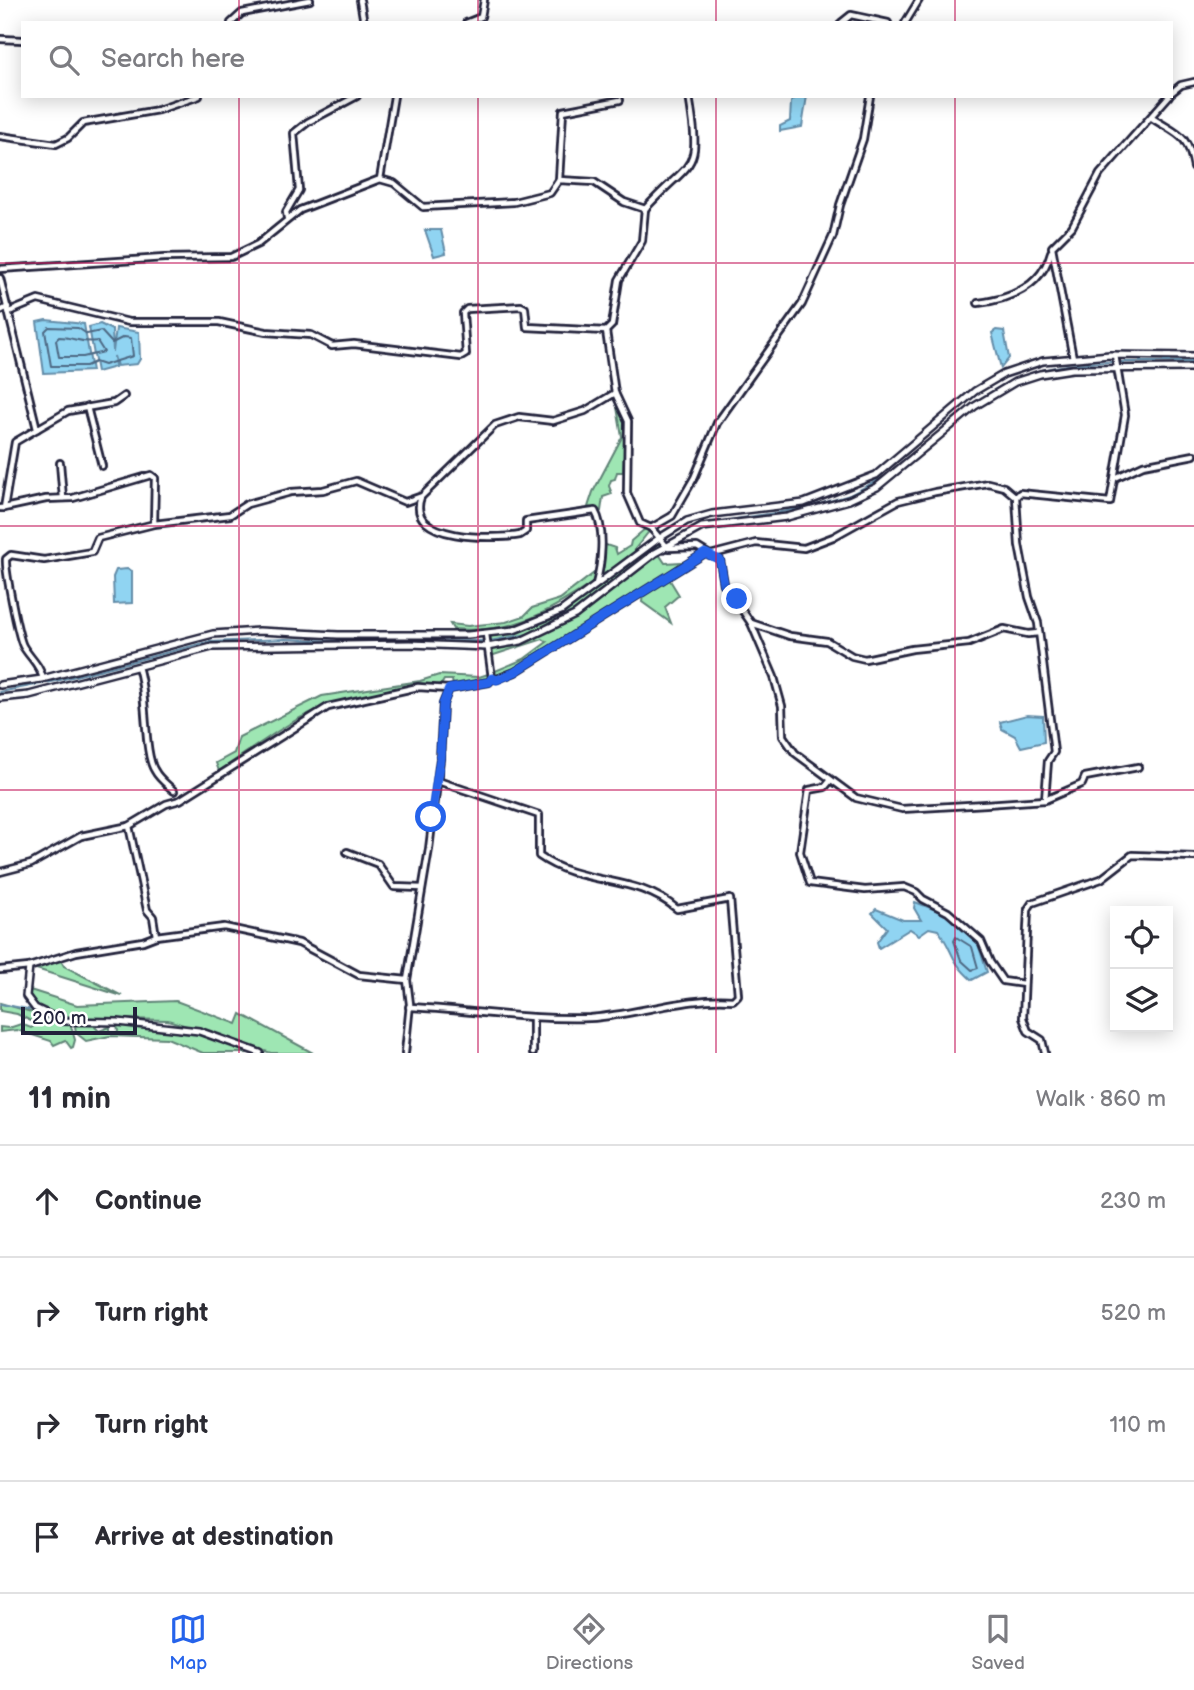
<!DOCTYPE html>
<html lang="en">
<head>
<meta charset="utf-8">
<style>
	body { margin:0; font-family:"Balsamiq Sans",sans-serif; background:#f2f2f3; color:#2b2b33 }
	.controls { position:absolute; right:21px; bottom:21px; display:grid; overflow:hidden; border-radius:0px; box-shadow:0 4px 18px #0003 }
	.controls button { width:63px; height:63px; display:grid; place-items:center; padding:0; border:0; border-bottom:2px solid #e1e1e2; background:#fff; color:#2b2b33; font:35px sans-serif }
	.scale { position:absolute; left:21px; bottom:18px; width:116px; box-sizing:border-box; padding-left:7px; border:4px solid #22223b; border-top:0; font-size:19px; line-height:24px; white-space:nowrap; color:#22223b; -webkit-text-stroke:5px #fff; paint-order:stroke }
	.stop { position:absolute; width:21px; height:21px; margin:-16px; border:5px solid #2563eb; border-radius:50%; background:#fff }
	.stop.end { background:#2563eb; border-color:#fff; box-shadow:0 2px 7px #0008 }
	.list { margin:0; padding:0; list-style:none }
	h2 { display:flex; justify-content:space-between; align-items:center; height:91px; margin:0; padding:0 28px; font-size:30px }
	h2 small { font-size:23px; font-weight:400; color:#7c7c81 }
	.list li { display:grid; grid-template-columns:46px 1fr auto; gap:21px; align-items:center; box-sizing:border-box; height:112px; padding:0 28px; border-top:2px solid #e1e1e2 }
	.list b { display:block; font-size:26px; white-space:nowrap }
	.list em { font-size:23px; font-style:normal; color:#7c7c81 }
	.icon { flex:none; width:38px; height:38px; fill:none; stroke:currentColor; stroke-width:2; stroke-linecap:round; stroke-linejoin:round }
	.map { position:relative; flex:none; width:1194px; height:1053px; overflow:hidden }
	.search { position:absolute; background:#fff; box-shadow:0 4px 18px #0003; left:21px; right:21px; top:21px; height:77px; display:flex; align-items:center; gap:18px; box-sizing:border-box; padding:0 24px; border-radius:0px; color:#7c7c81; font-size:26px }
	.sheet { height:539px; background:#fff }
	nav { display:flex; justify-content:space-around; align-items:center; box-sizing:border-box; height:98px; border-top:2px solid #e1e1e2; background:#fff; font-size:19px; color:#7c7c81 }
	nav a { display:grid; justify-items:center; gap:4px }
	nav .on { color:#2563eb }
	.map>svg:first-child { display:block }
	.green { fill:#9ee6b3; stroke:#608477; stroke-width:2 }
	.water { fill:#90d4f2; stroke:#648da9; stroke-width:2 }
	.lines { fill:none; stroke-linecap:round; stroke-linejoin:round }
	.shore { stroke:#4e6984; stroke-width:2 }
	.stream { stroke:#648da9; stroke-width:2 }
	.minor-casing { stroke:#22223b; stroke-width:10 }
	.tertiary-casing { stroke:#22223b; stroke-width:10 }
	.secondary-casing { stroke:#22223b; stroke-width:10 }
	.minor { stroke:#fff; stroke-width:4.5 }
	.tertiary { stroke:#fff; stroke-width:5 }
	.secondary { stroke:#fff; stroke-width:5 }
	.route { stroke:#2563eb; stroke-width:9 }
	.grid { fill:none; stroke:#c2185b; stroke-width:2; stroke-opacity:0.55 }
</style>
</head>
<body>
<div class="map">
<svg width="1194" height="1053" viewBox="0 0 1194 1053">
	<rect width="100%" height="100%" fill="#fff"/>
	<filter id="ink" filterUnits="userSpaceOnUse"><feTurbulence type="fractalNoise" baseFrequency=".0143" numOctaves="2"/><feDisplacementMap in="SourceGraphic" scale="14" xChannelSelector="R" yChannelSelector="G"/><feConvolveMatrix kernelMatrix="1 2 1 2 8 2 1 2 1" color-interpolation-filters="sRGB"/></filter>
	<g filter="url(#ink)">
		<g class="green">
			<polygon points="616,401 626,424 623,472 617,472 615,479 611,480 609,486 612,494 603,497 601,511 588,507 593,492 622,437"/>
			<path d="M646,528L651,529L635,549L636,552L600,578C598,566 605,556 603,544L615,548L617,554L630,546L631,541Z"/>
			<polygon points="660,542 666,550 659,554 665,563 682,562 612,613 553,644 510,672 498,678 493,676 493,672 524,659 547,642 543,639 494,655 490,654 488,637 555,618"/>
			<path d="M594,573L596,581C545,613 516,634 453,629L450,624L468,626L506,622L524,616L532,608L560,599Z"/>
			<polygon points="668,577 679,595 665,607 671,623 642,602 643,594"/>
			<path d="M488,674L490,679L453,685L452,680H444L441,685C393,687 332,698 291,723C266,738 243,755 219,771L216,763L234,753L239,737L322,696L420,681L439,675L479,677Z"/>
			<polygon points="60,959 64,966 122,996 33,968"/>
			<polygon points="30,990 77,1005 176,1001 237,1024 241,1014 313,1053 271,1053 168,1020 80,1018 45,1012 30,998"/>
			<polygon points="0,1003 70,1023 75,1040 73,1047 71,1048 65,1040 54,1045 51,1041 17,1030 0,1032 0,1027 9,1028 21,1024 31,1028 37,1024 17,1014 0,1011"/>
			<polygon points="89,1022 96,1022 95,1027 99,1031 110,1027 110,1032 118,1032 117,1023 198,1033 252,1053 203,1053 167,1038 110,1036 86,1041 76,1033 75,1026"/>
		</g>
		<g class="water">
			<polygon points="797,96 807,96 802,127 780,131 780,126 790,121 791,102"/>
			<polygon points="425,230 441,230 446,253 434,256"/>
			<polygon points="46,320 84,324 92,371 44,373 37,322"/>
			<polygon points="100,324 112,330 113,352 116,328 139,332 140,359 137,364 117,366 114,356 115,367 97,372 89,327"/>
			<polygon points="996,330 1004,331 1009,358 1001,368 992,333"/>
			<polygon points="127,569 132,571 132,603 114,604 113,577 116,570"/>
			<polygon points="1027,715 1043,716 1044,742 1021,747 1015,736 1002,729 1000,722"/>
			<path d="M915,902L944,913L977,941L987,972L972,980C949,960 954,951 938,930L929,928L919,935L910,929L879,948L877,942L887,928L872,913L876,909L903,920H921L914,908Z"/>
		</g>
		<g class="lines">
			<g class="shore">
				<polygon points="49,327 78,328 87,334 101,331 112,343 124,337 131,338 133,356 104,365 95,362 86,366 51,366 45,331"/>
				<path d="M59,337C73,337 83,344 97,341L104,352L83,357H59L56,340Z"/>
				<polygon points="956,937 972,947 978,968 972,970 961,960 954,941"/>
			</g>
			<g class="stream">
				<polyline points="1119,362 1194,362"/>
				<path d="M920,448C987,389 1021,363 1112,362"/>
				<polyline points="704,524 806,508 850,495 886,476"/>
				<polyline points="667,542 696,527"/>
				<polyline points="619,578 662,545"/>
				<polyline points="489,641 528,634 579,609"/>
				<polyline points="387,642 484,641"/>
				<polyline points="0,692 56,681 208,642 285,639 367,642"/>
				<polyline points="0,1004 33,1010"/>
			</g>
			<g class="minor-casing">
				<g id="minor">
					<polyline points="360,0 364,23"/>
					<polyline points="231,23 242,13 310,0"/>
					<polyline points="466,23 481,17 484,0"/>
					<polyline points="841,23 851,15 888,23"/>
					<polyline points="905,23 919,0"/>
					<polyline points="0,39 23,40"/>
					<polyline points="1171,93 1181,85 1194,82"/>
					<path d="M1152,118C1178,135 1188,133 1194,168"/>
					<polyline points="0,136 56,144 68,138 83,123 158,110 199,96"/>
					<polyline points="380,179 394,183 423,207 514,202 550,193 559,180 594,182 624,202 645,209 642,241 619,280 612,325 606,331 615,393 628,421 627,493 640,523 651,528 668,548 697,547 710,555 756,543 804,548 833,537 898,501 935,492 988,483 1004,487 1016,497"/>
					<polyline points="559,180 563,111 620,100"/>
					<path d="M645,209C693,156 702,175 689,96"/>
					<polyline points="287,218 286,212 299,190 294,133 308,122 357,96"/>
					<polyline points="0,269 164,258 231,257 258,244 300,210 380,179 394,96"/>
					<polyline points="0,278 37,429 15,442 4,508 0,508"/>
					<path d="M978,303C1011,299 1042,286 1051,252"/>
					<polyline points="0,311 8,307"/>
					<polyline points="9,312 38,300 129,322 219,322 266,332 311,335 332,346 354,344 461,357 466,354 463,313 467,309 521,306 525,308 527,327 606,331"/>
					<polyline points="1073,358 1052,247 1072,227 1100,174 1169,96"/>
					<polyline points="87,407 102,466"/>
					<polyline points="37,429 68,411 114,403 124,396"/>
					<polyline points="60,463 63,498"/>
					<polyline points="1115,478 1143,465 1194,455"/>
					<path d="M421,497C404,542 497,539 520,535L526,531V521L595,511C606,530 601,566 596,584"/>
					<polyline points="4,508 46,499 73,498 151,475 155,478 154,524 230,515 247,504 291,492 323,490 356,481 405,502 422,496 495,425 519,417 553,421 585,411 615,393"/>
					<polyline points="651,528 672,516 694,478 717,423 802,304 833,236 840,205 863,139 870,96"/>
					<polyline points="715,555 720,560 724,584 751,623 790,636 827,641 852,656 865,659 912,649 969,643 1004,629 1028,634 1039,633"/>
					<polyline points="751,623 774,677 782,706 783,736 795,753 856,798 902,809 986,804 1045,800 1082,784 1085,777 1138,767"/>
					<path d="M138,667C148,695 143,754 155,771C159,779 168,785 174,791"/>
					<polyline points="492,678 497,679 515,672 705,553"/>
					<path d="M43,679C40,665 30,658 23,646C18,636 5,570 6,559L11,555L44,560L92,552L98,538L154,524"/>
					<polyline points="830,781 825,787 809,790 800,852 810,883 865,890 904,887 916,892 923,899 948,912 981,941 990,962 1003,981 1024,984"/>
					<polyline points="1045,800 1048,761 1054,752 1038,623 1029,597 1019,545 1016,497 1020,493 1110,502 1125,415 1115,355"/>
					<polyline points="129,826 147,910 153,917 156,936"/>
					<polyline points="347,852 378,864 394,887 422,888"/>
					<polyline points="0,872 31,864 81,836 129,826 166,804 180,800 328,707 418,687 449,689"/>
					<polyline points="0,970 29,967 76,952 143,941 156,936 224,927 299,943 359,975 407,980"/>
					<path d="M409,1007C469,1010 529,1020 590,1018C636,1015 689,996 733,1000L738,995L730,899L677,909C634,873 583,887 539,856V815L438,781"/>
					<polyline points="405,1053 410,1004 407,980 429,849 440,759 443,704 449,689 489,682 492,678 486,634"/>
					<polyline points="533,1053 533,1017"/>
					<polyline points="1045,1053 1042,1040 1028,1031 1023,1018 1028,909 1032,903 1101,879 1132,855 1194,857"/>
				</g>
			</g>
			<g class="tertiary-casing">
				<polyline id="tertiary" points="29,967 26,996 35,1008 62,1021 118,1022 199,1031 260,1053"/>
			</g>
			<g class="secondary-casing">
				<g id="secondary">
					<polyline points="0,685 42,679 213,634 259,631 338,635 468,635 514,630 561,611 658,539 687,521 712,514 804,503 876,475 975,391 1004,374 1043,361 1110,355 1194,356"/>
					<polyline points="0,698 29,695 212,647 410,644 487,647 521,641 575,615 655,553 702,527 787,517 849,500 877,487 975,406 1015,382 1040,374 1072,369 1194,368"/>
				</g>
			</g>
			<use href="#minor" class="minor"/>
			<use href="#tertiary" class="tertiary"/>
			<use href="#secondary" class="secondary"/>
		</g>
	</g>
	<g class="lines" filter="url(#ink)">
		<polyline class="route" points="431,817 440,759 443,704 449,689 489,682 492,678 497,680 515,672 705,553 720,560 724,584 737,599"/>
	</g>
	<path class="grid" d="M239,0V23M478,0V23M716,0V23M955,0V23M239,96V1053M478,96V1053M716,96V1053M955,96V1053M0,263H1194M0,526H1194M0,790H1194"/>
</svg>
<div class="controls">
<button><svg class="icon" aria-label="locate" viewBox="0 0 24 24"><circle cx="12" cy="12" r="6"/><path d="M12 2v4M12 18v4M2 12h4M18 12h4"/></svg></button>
<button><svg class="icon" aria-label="layers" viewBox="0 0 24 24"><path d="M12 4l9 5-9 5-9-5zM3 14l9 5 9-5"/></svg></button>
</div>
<div class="scale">200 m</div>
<div class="stop" style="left:431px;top:817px"></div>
<div class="stop end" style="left:737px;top:599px"></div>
<div class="search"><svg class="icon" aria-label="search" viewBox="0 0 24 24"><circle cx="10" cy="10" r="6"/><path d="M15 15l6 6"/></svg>Search here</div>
</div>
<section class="sheet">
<h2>11 min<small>Walk · 860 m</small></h2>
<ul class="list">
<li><svg class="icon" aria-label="ahead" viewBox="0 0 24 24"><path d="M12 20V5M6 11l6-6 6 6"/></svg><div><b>Continue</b></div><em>230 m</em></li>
<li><svg class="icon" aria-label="right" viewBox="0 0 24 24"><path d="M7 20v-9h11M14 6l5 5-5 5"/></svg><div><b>Turn right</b></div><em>520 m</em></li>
<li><svg class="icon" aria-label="right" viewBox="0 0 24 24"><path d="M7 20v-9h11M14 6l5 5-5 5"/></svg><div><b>Turn right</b></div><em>110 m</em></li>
<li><svg class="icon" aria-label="arrive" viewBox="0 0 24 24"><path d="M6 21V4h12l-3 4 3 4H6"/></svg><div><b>Arrive at destination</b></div></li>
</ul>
</section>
<nav>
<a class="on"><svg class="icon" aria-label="map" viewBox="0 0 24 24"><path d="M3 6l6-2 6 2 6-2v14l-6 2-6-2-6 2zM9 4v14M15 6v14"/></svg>Map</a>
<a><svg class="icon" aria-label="directions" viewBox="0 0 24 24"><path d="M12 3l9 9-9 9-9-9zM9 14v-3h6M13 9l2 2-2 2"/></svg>Directions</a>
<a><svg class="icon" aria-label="saved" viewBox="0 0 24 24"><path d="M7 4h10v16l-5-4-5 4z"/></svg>Saved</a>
</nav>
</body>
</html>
